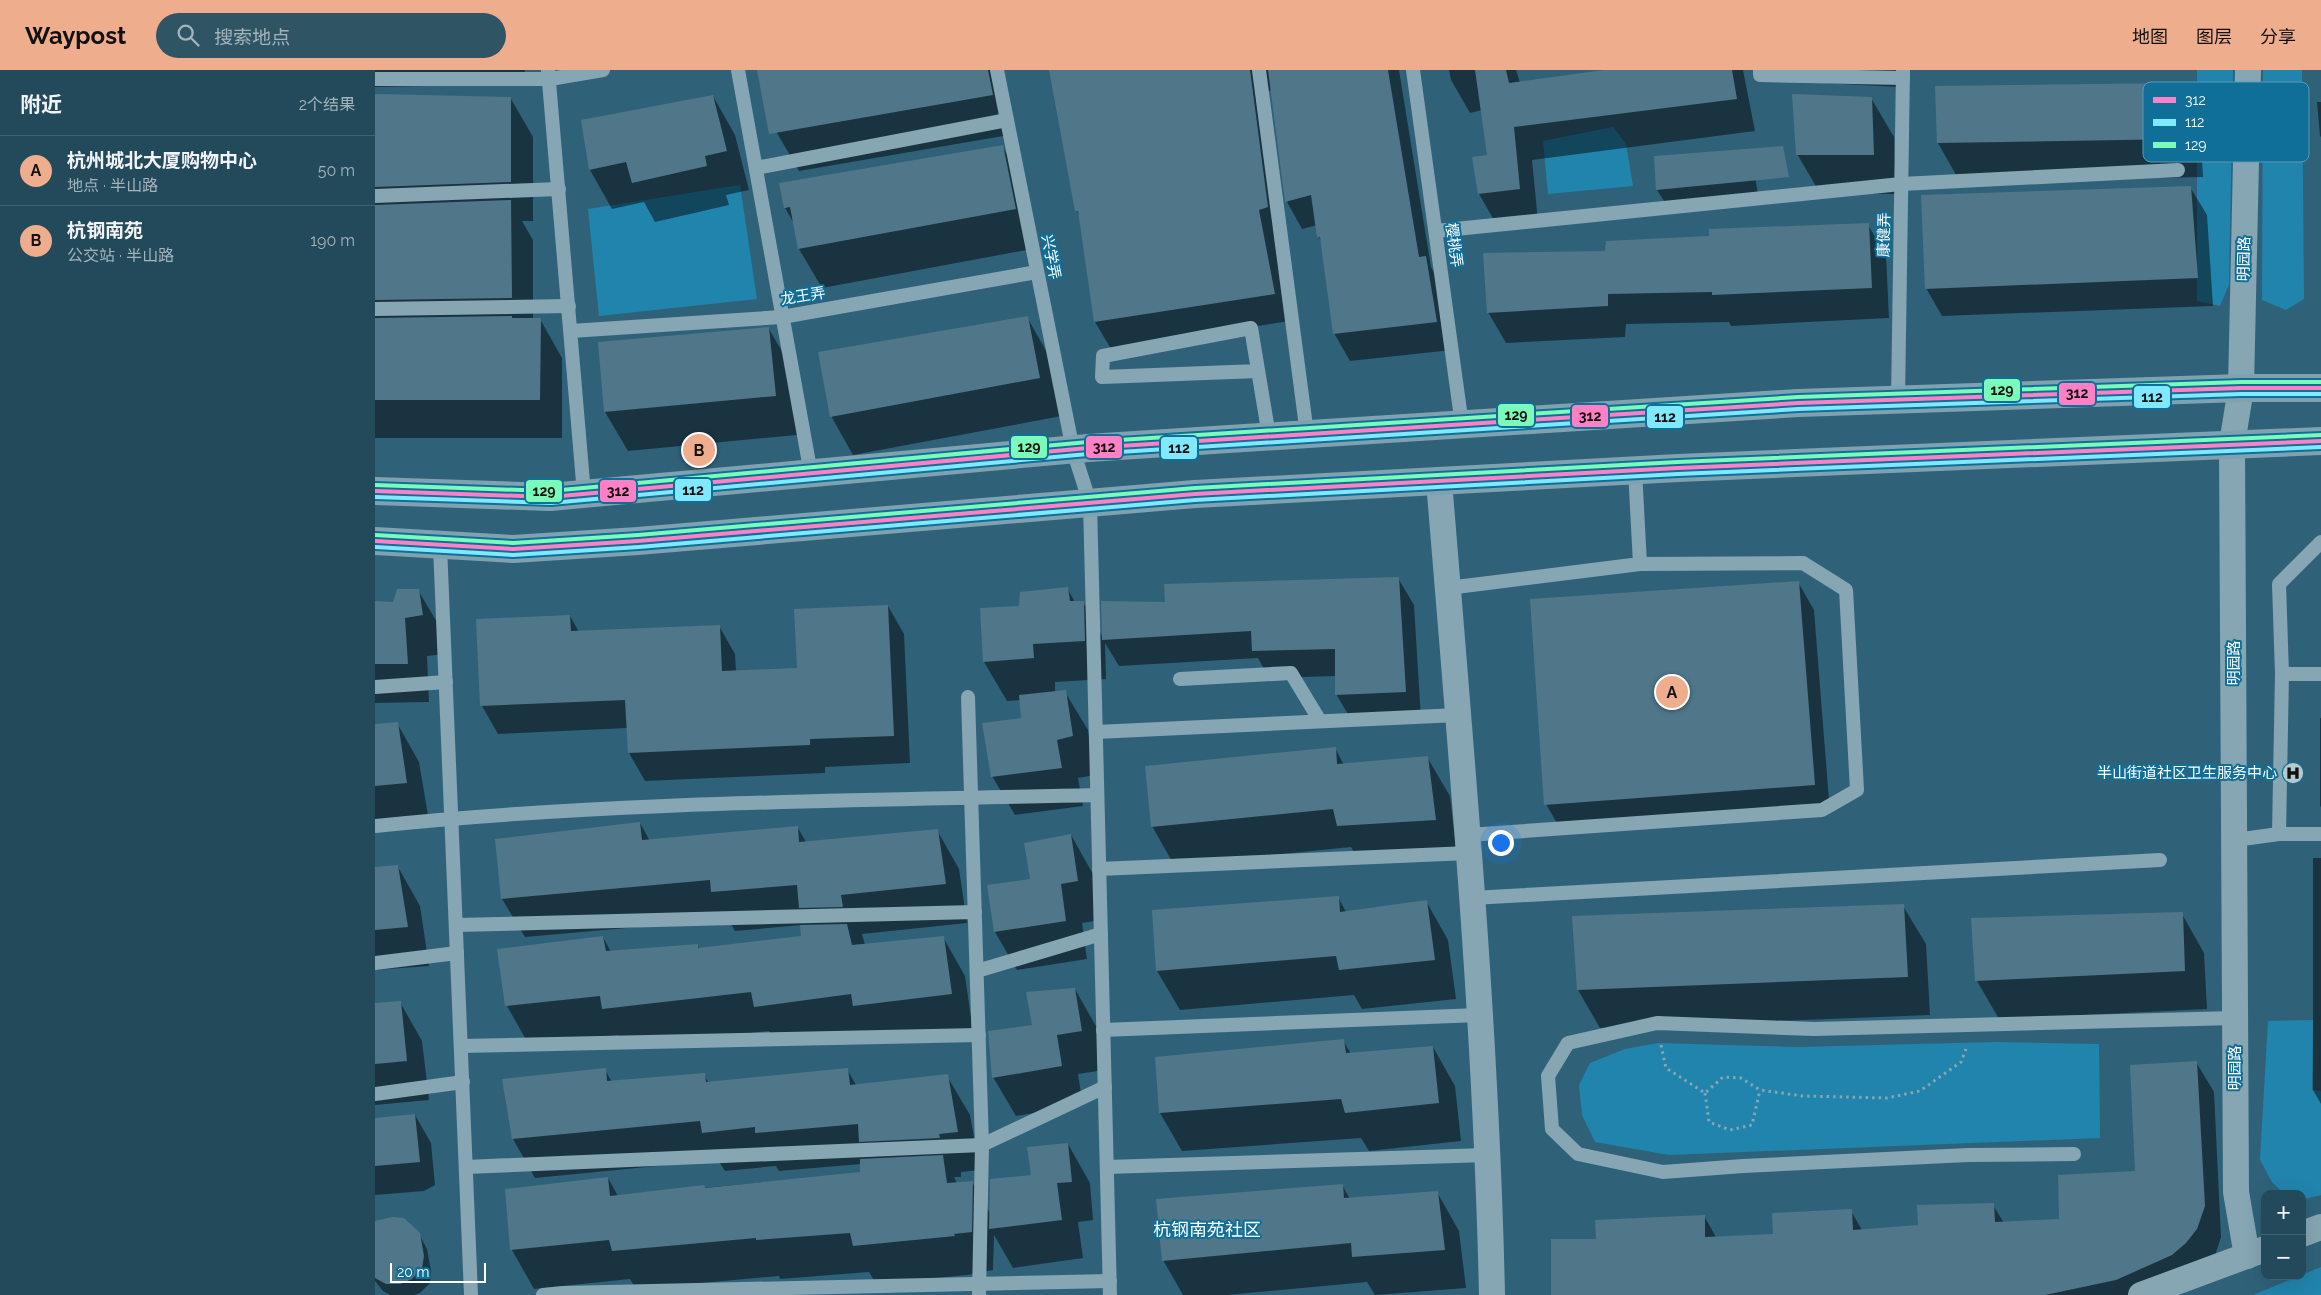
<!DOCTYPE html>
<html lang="zh">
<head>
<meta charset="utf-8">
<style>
	body { margin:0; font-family:Raleway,"Noto Sans SC",sans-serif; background:#2f5464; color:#f1f3f6 }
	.controls { position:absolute; right:15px; bottom:15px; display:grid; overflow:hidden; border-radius:10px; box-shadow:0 5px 20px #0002 }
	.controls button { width:45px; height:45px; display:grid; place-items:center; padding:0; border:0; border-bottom:1px solid #406271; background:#234a5b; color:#f1f3f6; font:25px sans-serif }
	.scale { position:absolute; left:15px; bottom:12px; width:96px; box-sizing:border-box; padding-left:5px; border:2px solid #fff; border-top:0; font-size:14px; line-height:18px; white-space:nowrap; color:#fff; -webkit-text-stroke:4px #106f98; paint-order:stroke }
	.you { position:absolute; left:1125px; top:772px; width:18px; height:18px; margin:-12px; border:4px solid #fff; border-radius:50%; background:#1a73e8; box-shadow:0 0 0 8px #1a73e833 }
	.badge { display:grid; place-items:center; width:32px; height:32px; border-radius:50%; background:#eead8d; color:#111; font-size:16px; font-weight:700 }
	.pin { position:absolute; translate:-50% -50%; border:2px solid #fff; box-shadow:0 1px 5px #0006 }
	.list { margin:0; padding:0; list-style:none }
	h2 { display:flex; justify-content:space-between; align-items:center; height:65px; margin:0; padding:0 20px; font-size:21px }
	h2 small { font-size:16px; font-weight:400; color:#a3b3bb }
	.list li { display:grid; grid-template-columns:32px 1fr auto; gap:15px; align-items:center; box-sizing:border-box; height:70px; padding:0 20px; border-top:1px solid #406271 }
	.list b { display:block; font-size:19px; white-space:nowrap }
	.list p { margin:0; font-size:16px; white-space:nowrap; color:#a3b3bb }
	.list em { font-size:16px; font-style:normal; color:#a3b3bb }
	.icon { flex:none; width:28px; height:28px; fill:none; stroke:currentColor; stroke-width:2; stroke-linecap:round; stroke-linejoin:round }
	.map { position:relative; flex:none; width:1946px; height:1225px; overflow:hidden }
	header { display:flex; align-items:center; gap:30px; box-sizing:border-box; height:70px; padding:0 25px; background:#eead8d; color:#111 }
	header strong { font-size:24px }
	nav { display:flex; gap:28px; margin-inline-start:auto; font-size:18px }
	.search { width:350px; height:45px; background:#2f5464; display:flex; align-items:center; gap:12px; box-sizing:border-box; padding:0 18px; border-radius:28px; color:#a3b3bb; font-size:19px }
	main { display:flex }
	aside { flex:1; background:#234a5b }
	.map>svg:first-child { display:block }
	.green { fill:#2184ad }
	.shadow { fill:#0007 }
	.building { fill:#4f7789 }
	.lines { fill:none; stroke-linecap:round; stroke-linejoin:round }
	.path { stroke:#86a6b4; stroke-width:3; stroke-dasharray:2.5 4; stroke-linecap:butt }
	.lane { stroke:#86a6b4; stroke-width:14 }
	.street { stroke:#86a6b4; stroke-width:26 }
	.secondary { stroke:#80a2b0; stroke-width:28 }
	.bus-1-casing { stroke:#106f98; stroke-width:8 }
	.bus-2-casing { stroke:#106f98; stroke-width:8 }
	.bus-3-casing { stroke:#106f98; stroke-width:8 }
	.bus-1 { stroke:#ff80c5; stroke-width:4 }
	.bus-2 { stroke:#80e8ff; stroke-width:4 }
	.bus-3 { stroke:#7afbb9; stroke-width:4 }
	.labels { text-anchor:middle; stroke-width:4; stroke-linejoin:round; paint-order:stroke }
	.street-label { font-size:15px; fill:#fff; stroke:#106f98 }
	.poi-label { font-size:15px; fill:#fff; stroke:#106f98; text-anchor:end }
	.quarter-label { font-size:18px; fill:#fff; stroke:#106f98 }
	.key { fill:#106f98; stroke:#589ab7; stroke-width:1 }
	.key-label { font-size:14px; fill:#fff }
	.line-badge { stroke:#106f98; stroke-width:2 }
	.pale-badge-label { font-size:14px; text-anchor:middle; font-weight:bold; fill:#111 }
</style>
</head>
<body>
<header>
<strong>Waypost</strong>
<div class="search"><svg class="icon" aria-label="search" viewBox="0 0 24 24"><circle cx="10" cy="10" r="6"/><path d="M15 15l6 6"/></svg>搜索地点</div>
<nav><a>地图</a><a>图层</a><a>分享</a></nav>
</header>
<main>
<aside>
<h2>附近<small>2个结果</small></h2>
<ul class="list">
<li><span class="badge">A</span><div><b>杭州城北大厦购物中心</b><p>地点 · 半山路</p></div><em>50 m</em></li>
<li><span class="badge">B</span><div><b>杭钢南苑</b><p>公交站 · 半山路</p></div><em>190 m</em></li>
</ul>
</aside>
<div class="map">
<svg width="1946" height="1225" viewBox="0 0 1946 1225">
	<rect width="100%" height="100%" fill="#2f6279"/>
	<g class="green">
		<polygon points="1822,0 1858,0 1854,215 1845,236 1822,231"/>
		<polygon points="1888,0 1927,0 1929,229 1911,240 1887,230"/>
		<polygon points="1238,57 1251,74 1258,116 1173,124 1168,71"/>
		<polygon points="365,115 382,229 224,246 213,139"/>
		<polygon points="1938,950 1937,1020 1946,1021 1946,1125 1930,1129 1927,1128 1927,1124 1908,1123 1897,1112 1885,1090 1893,951"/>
		<polygon points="1622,972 1724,974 1725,1068 1294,1085 1220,1072 1207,1045 1204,1015 1215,993 1250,979 1283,973 1424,977"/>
		<polygon points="1946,1197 1946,1225 1878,1225"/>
	</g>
	<g class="shadow">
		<polygon points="0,0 150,0 150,14 0,17"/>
		<polygon points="391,0 628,0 640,64 424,101 402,63"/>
		<polygon points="676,0 1024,0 1056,197 1066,215 1077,280 975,291 959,263 947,173 944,167 942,155 927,159 912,132 897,20 894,21 890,29 908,165 899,168 914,251 736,279 720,252 705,147 702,141"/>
		<polygon points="1074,0 1141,0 1145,13 1238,0 1368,0 1380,61 1157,90 1163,151 1123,157 1104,124 1113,86 1107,40 1095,43 1076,10"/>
		<polygon points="1422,0 1524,0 1524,17 1429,12"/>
		<polygon points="1803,14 1825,53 1828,107 1585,112 1563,73 1562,30"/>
		<polygon points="0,25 136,29 158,67 158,151 147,151 158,170 158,249 165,249 187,288 187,368 0,368"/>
		<polygon points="338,26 360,65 374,120 351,125 354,135 280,152 269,132 237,139 215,100 208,51"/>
		<polygon points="1496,28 1519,67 1521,124 1445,123 1422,84"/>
		<polygon points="1942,32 1946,32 1946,67 1945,66"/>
		<polygon points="627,76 650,115 662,178 447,218 424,179 420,155 410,138"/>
		<polygon points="1378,94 1383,125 1291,134 1282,120"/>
		<polygon points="1815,117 1832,145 1838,236 1567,246 1551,218"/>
		<polygon points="1493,155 1511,185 1514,248 1356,256 1354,252 1251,254 1250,267 1131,273 1113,242 1231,182"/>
		<polygon points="652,247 674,286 687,346 478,385 456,346"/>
		<polygon points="394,259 416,297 422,365 253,381 230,342 224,273"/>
		<polygon points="1023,508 1039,535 1046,649 977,651 961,624 961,606 894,608 883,588 744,596 730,573 731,609 680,612 680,623 690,622 713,660 720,705 703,708 708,736 640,745 617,706 647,649 645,630 632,631 609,592 606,539 646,537 692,518 700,532 708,532 728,568 791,534"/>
		<polygon points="1423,512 1439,540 1455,743 1187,762 1171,734"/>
		<polygon points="43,520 66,559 69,584 52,586 54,632 0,633 0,533 18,533"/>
		<polygon points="513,536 529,564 535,693 450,697 450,703 270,711 254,683 253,658 123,664 107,636 195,546 204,562 344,556 360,584 361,602 423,599"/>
		<polygon points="1945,648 1946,648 1946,737 1945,736"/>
		<polygon points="22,653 44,692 54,751 0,756 0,655"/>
		<polygon points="960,678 969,695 1052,687 1075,726 1082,788 986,794 976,777 799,795 777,756"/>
		<polygon points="265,753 275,771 423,758 431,772 562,760 584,799 592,853 487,864 490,875 568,867 590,906 598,962 502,974 495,963 402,976 394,961 251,977 243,965 154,975 132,936 228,867 236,882 322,875 325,879 427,868 427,855 360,861 353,849 150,867 127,829"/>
		<polygon points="696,765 718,804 725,850 707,853 712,889 642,900 620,862 657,810"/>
		<polygon points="1938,788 1946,788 1946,1034 1938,1020"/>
		<polygon points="23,797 45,836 54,896 0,900 0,799"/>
		<polygon points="963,827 971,842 1051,831 1073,870 1081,929 987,939 979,925 805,940 782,901 778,842"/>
		<polygon points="1528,836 1551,874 1555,945 1225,958 1203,920"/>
		<polygon points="1807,844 1829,883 1832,939 1624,949 1602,911"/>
		<polygon points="700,919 722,958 729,1000 703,1004 708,1035 641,1046 618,1007 658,956"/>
		<polygon points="25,932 47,971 54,1030 0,1035 0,934"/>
		<polygon points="968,970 976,984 1058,977 1080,1016 1086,1071 994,1081 986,1068 807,1081 785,1043"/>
		<polygon points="1821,992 1839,1022 1846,1167 1839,1189 1792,1225 1178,1225 1222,1171 1329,1146 1341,1167 1399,1165 1476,1141 1487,1160 1544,1157 1618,1135 1629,1153 1685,1151 1761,1103"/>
		<polygon points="472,999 481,1015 572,1006 595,1045 605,1100 586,1102 586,1107 579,1107 582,1113 597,1112 616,1145 693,1074 715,1113 718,1150 703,1152 708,1188 638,1198 619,1165 618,1200 601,1203 601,1204 501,1214 494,1202 405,1209 404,1206 261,1219 255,1209 159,1219 137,1180 131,1120 233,1108 243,1126 487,1103 486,1094 404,1101 401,1096 350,1101 343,1090 160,1108 138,1069 128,1010 230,1000 237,1012 329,1005 334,1013"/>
		<polygon points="40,1045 56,1073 60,1115 49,1121 0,1125 0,1049"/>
		<polygon points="967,1115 975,1129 1062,1122 1084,1161 1091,1218 1000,1225 992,1212 852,1225 808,1225 788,1190"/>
		<polygon points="0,1155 44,1164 52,1179 56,1201 55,1213 45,1223 40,1225 15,1225 8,1221 0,1211"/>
	</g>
	<g class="building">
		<polygon points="382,0 613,0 618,25 394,64"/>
		<polygon points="674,0 875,0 893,137 884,140 900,224 719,252 703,141 700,141"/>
		<polygon points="893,0 1013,0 1044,187 1051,186 1062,252 958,264 945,167 942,167 936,125 910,132"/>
		<polygon points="1100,0 1131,0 1134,13 1229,0 1357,0 1362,29 1139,57 1145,119 1103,124 1097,87 1112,85"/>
		<polygon points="1803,13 1806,69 1562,73 1560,16"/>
		<polygon points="0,24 136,27 136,112 0,117"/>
		<polygon points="1417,24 1497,27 1499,85 1421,85"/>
		<polygon points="338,25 352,81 330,86 332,96 257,113 251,92 214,100 206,50"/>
		<polygon points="628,75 641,139 423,179 415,137 409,138 404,113"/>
		<polygon points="1408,76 1414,107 1281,120 1279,86"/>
		<polygon points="1816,116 1823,208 1550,219 1546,125"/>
		<polygon points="136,130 137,228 0,230 0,135"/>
		<polygon points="1494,153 1497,218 1337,225 1337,222 1233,224 1233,236 1112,243 1108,183 1230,181 1231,171 1334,166 1334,159"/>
		<polygon points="137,246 137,248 166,248 165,330 0,330 0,248"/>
		<polygon points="653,246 665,308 455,347 443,282"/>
		<polygon points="394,257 401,326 229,342 223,272"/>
		<polygon points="1024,507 1031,622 960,625 960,579 877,581 876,561 727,570 726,531 790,532 789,514"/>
		<polygon points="1424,511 1440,715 1169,735 1155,529"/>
		<polygon points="693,517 695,531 709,531 710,571 658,574 659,588 608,592 605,538 644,536 645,522"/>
		<polygon points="22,519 44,519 48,545 30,548 33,594 0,594 0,531 18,532"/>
		<polygon points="513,535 519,666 435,669 435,675 253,683 250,630 105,636 101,549 195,545 196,561 345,555 347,601 422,598 419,539"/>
		<polygon points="691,620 698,666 682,670 687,698 616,707 607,653 646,648 644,625"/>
		<polygon points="23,652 32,713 0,716 0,654"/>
		<polygon points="961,677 962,694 1053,686 1061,750 962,756 958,739 776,757 770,696"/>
		<polygon points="265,752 267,770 423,756 424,772 563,759 571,814 466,825 468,837 424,838 422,815 336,822 335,810 126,829 120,769"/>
		<polygon points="696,764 703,811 686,814 691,851 619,862 612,815 655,809 649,773"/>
		<polygon points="23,795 33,857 0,860 0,797"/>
		<polygon points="964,826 965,842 1052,830 1060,890 964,900 961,886 781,901 777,840"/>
		<polygon points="1529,834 1533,907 1202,920 1197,846"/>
		<polygon points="1808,842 1810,901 1600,911 1596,848"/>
		<polygon points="472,854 477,875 569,866 577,924 478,936 476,924 379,937 376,922 227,939 225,926 130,936 122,879 228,866 231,881 323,874 323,878 426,866 425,855"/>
		<polygon points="700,918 707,961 682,965 687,996 617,1008 613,961 657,955 651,922"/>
		<polygon points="26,931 32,991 0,994 0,933"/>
		<polygon points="969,969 971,983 1058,976 1064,1033 970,1043 966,1029 784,1043 780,987"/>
		<polygon points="1822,991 1830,1136 1822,1159 1811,1173 1797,1185 1741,1210 1670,1225 1176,1225 1176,1169 1221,1169 1220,1150 1330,1145 1330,1167 1398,1164 1397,1143 1477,1139 1478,1160 1543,1155 1542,1135 1619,1133 1620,1152 1684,1149 1683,1105 1760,1101 1755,995"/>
		<polygon points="231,998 232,1011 330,1003 331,1012 473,998 475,1015 573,1004 583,1062 564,1064 565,1068 484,1072 483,1054 380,1063 380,1057 327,1063 325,1051 137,1069 127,1009"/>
		<polygon points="40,1044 45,1092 0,1096 0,1048"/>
		<polygon points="693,1073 697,1112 682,1113 687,1150 614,1159 615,1109 656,1105 652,1077"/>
		<polygon points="568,1085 572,1113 598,1111 597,1162 579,1164 580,1166 478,1176 475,1163 381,1170 381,1168 237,1181 234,1170 135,1180 130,1119 233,1107 235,1126 329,1115 330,1118 485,1102 485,1089"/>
		<polygon points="968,1114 969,1128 1063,1121 1070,1180 977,1187 976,1173 787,1191 781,1129"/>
		<polygon points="17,1147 29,1148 45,1163 49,1186 47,1198 37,1209 25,1214 11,1214 0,1208 0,1151"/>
	</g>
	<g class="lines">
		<g class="path">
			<polyline points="1286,975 1291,998 1330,1023 1348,1007 1366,1008 1385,1020 1428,1026 1512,1028 1545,1021 1586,992 1591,979"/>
			<polyline points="1330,1023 1334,1052 1355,1060 1377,1055 1385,1020"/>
		</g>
		<g class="lane">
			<polyline points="173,0 209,424"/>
			<polyline points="363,0 436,404"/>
			<polyline points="622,0 698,380 715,433 735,1225"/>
			<polyline points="884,0 932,364"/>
			<polyline points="1038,0 1087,355"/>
			<polyline points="1385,0 1385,5 1528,8"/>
			<polyline points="0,9 175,9 228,0"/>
			<polyline points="381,98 632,50"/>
			<polyline points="0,126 184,119"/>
			<polyline points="1061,161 1526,114 1803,100"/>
			<polyline points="0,239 194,236"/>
			<polyline points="196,261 407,247 662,202"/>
			<polyline points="883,301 727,307 728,286 876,258 894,366"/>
			<polyline points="1523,330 1528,0"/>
			<polyline points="1946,472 1904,514 1907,604 1946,604"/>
			<polyline points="65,476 96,1225"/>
			<polyline points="1073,518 1265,494 1260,400"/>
			<polyline points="1907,604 1904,764 1946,764"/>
			<polyline points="805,609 916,603 945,651"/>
			<polyline points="0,617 71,612"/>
			<polyline points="593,627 607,1075 604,1225"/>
			<polyline points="721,662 1083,645"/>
			<path d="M0,756C239,731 482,731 722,725"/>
			<polyline points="1093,765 1447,740 1482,720 1471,520 1428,493 1265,494"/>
			<polyline points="1860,770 1904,764"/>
			<polyline points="724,799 1094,783"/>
			<polyline points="1097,828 1785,790"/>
			<polyline points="81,855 600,842"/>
			<polyline points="0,893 82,883"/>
			<polyline points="602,901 726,864"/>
			<polyline points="728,960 1104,945"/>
			<polyline points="86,976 604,965"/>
			<polyline points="0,1024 88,1012"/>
			<polyline points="1699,1084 1593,1085 1368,1096 1288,1102 1203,1084 1177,1059 1173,1006 1193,973 1282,953 1439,959 1860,948"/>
			<polyline points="91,1097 607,1075 730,1017"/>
			<polyline points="732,1097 1112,1085"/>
			<polyline points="168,1225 188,1223 735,1211"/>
		</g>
		<g class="street">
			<path d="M1064,411C1086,682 1111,953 1117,1225"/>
			<polyline points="1927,1164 1946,1157"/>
			<polyline points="1872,1186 1861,1122 1857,374 1866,318 1873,0"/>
			<polyline points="1766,1225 1890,1179"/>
		</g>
		<g class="secondary">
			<polyline points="0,421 175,427 713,378 1423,333 1866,318 1946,318"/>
			<polyline points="0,471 138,479 263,471 820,424 1303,398 1946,371"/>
		</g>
		<g class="bus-1-casing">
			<g id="bus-1">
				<polyline points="0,421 175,427 713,378 1423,333 1866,318 1946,318"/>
				<polyline points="0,471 138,479 263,471 820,424 1303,398 1946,371"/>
			</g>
		</g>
		<g class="bus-2-casing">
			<g id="bus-2">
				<polyline points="0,427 176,433 713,384 1423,339 1866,324 1946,324"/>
				<polyline points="0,477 138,485 264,477 820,430 1303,404 1946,377"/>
			</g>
		</g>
		<g class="bus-3-casing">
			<g id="bus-3">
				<polyline points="0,415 175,421 713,372 1423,327 1866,312 1946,312"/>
				<polyline points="0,465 138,473 263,465 820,418 1303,392 1946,365"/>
			</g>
		</g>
		<use href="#bus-1" class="bus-1"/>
		<use href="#bus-2" class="bus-2"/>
		<use href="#bus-3" class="bus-3"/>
	</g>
	<defs>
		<g id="hospital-disc" transform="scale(1.125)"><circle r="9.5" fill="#b6c8d0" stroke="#106f98"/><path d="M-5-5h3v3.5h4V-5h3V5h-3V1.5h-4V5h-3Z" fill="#111"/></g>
	</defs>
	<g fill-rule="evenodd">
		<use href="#hospital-disc" x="1918" y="703"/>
	</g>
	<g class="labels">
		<g class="street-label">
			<text transform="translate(1509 165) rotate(-89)" y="5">康健弄</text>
			<text transform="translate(1079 175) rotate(82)" y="5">樱桃弄</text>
			<text transform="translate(676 187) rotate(79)" y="5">兴学弄</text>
			<text transform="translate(1869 189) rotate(-89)" y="5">明园路</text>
			<text transform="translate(428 226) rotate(-9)" y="5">龙王弄</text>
			<text transform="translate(1859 593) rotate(-90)" y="5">明园路</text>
			<text transform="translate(1860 998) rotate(-90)" y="5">明园路</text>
		</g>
		<g class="poi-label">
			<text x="1902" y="708">半山街道社区卫生服务中心</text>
		</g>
		<g class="quarter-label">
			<text x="832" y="1166">杭钢南苑社区</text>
		</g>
	</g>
	<rect x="1768" y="12" width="166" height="80" rx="8" class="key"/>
	<rect x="1778" y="27" width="23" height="6" fill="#ff80c5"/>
	<rect x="1778" y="49" width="23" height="7" fill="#80e8ff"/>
	<rect x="1778" y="72" width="23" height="6" fill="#7afbb9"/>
	<g class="key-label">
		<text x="1810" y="35">312</text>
		<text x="1810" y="57">112</text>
		<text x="1810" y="80">129</text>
	</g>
	<g class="line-badge">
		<rect x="1608" y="308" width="38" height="24" rx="5" fill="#7afbb9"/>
		<rect x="1683" y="312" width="38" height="24" rx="5" fill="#ff80c5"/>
		<rect x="1758" y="315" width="38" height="24" rx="5" fill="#80e8ff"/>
		<rect x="1122" y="333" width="38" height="24" rx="5" fill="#7afbb9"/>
		<rect x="1196" y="334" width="38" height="24" rx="5" fill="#ff80c5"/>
		<rect x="1271" y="335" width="38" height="24" rx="5" fill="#80e8ff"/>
		<rect x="710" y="365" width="38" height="24" rx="5" fill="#ff80c5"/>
		<rect x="635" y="365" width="38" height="24" rx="5" fill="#7afbb9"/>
		<rect x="785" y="366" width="38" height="24" rx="5" fill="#80e8ff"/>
		<rect x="299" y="408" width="38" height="24" rx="5" fill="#80e8ff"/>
		<rect x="224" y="409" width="38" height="24" rx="5" fill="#ff80c5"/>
		<rect x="150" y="409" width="38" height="24" rx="5" fill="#7afbb9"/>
	</g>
	<g class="pale-badge-label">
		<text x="1627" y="325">129</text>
		<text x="1702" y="328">312</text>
		<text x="1777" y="332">112</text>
		<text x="1141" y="350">129</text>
		<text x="1215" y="351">312</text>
		<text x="1290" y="352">112</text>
		<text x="729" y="382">312</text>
		<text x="654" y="382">129</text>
		<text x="804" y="383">112</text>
		<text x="318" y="425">112</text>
		<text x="243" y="426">312</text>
		<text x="169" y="426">129</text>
	</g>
</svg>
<div class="controls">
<button>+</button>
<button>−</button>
</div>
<div class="scale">20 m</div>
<div class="you"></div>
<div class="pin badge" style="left:1297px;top:622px">A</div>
<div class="pin badge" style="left:324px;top:380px">B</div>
</div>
</main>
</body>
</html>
